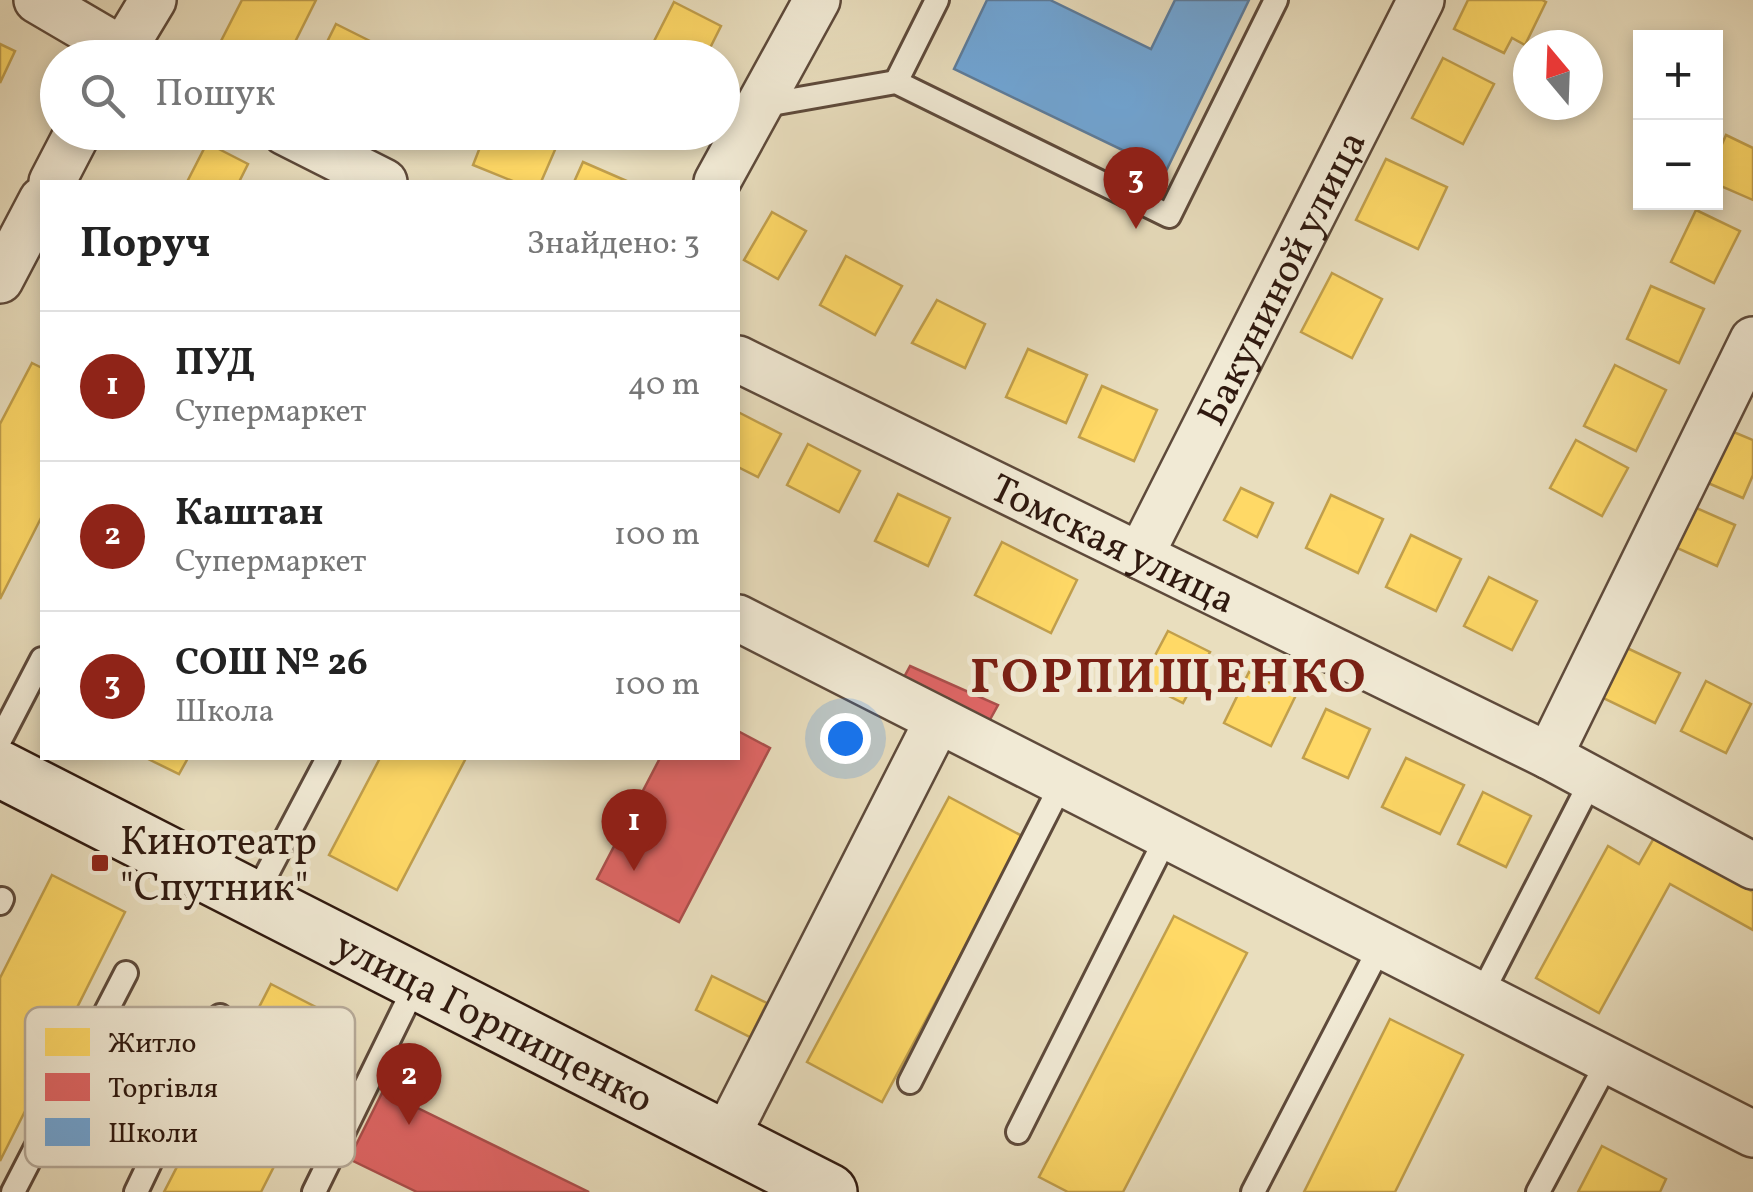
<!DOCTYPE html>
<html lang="uk">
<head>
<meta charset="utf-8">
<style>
	body { margin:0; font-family:Vollkorn,serif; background:#f6f6f6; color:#222 }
	.controls { position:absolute; right:30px; top:30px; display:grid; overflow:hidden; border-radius:0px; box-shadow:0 5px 15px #0003 }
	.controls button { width:90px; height:90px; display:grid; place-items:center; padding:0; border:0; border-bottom:2px solid #e0e0e0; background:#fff; color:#222; font:50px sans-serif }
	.compass { position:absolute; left:1513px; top:30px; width:90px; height:90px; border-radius:50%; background:#fff; box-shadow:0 5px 15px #0003; rotate:341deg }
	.you { position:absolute; left:845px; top:738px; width:35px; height:35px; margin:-25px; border:8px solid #fff; border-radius:50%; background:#1a73e8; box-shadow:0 0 0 15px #1a73e833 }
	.badge { display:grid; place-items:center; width:65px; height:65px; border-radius:50%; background:#8f2418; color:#fff; font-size:32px; font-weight:700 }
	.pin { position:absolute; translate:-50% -82px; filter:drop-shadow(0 2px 5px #0008) }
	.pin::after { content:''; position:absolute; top:52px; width:35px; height:30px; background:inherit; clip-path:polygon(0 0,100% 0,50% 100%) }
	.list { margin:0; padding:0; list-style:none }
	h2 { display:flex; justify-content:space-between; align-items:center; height:130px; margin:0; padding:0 40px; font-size:42px }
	h2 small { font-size:32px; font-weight:400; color:#767676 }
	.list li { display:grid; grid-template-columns:65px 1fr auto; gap:30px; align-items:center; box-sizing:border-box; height:150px; padding:0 40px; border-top:2px solid #e0e0e0 }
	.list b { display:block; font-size:38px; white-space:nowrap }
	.list p { margin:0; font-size:32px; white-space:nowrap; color:#767676 }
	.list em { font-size:32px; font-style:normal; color:#767676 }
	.icon { flex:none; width:55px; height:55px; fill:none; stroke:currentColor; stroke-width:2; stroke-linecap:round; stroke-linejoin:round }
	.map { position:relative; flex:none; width:1753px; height:1192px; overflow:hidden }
	.search { position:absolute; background:#fff; box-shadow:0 5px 15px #0003; left:40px; top:40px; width:700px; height:110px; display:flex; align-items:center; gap:25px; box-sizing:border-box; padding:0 35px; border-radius:55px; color:#767676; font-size:38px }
	.panel { position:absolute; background:#fff; box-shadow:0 5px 15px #0003; left:40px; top:180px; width:700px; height:580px; border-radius:0px }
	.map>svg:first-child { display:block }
	.homes { fill:#ffd966; stroke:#c19f4c; stroke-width:2.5 }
	.shops { fill:#e06666; stroke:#ab4f4c; stroke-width:2.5 }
	.schools { fill:#6fa8dc; stroke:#5c7d9e; stroke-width:2.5 }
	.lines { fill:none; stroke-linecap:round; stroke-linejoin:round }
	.lane-casing { stroke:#5e4a3b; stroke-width:28 }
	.street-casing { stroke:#5e4a3b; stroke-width:50 }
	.secondary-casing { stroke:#2f190f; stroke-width:60 }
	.lane { stroke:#f1ead5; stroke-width:22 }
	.street { stroke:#f1ead5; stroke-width:45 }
	.secondary { stroke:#f1ead5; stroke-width:55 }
	.poi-dot { fill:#8f2418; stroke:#f1ead5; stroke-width:4 }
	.labels { text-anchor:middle; stroke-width:10; stroke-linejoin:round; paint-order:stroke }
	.street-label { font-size:40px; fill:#2f190f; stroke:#f1ead5 }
	.poi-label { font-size:40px; fill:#2f190f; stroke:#f1ead5; text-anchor:start }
	.district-label { font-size:50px; font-weight:bold; letter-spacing:2.5px; fill:#7a1f14; stroke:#f1ead5 }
	.key { fill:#f1ead5; stroke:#b7ab9a; stroke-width:2.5 }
	.key-label { font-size:28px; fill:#2f190f }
</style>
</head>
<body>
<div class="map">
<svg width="1753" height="1192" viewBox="0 0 1753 1192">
	<rect width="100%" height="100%" fill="#e9debe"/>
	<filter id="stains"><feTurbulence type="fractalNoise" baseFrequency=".002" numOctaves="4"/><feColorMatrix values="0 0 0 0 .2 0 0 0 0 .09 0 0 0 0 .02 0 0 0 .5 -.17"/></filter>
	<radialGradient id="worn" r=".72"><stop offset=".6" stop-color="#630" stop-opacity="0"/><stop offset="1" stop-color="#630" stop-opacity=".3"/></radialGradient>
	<g class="homes">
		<polygon points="242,0 316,0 287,58 249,58 220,43"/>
		<polygon points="1468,0 1542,0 1546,2 1525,45 1512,38 1504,53 1454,29"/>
		<polygon points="674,2 721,26 705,58 656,58 648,53"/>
		<polygon points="336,24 390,51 386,58 319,58"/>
		<polygon points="0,44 15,51 0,83"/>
		<polygon points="1443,58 1494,84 1463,144 1412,118"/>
		<polygon points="486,132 534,132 558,143 541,182 515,182 473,165"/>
		<polygon points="1726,135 1753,148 1753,200 1716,184 1716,158"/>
		<polygon points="207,143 248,164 239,182 187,182"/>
		<polygon points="1386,159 1447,187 1418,249 1356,220"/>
		<polygon points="583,162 629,182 574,182"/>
		<polygon points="1696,210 1740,231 1714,283 1671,262"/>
		<polygon points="772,212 806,231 778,279 744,260"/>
		<polygon points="846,256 902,286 875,335 820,305"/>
		<polygon points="1332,273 1382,299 1352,358 1301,332"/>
		<polygon points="1651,286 1704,309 1679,363 1627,339"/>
		<polygon points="937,300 985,324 965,368 912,343"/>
		<polygon points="1028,349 1087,375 1066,423 1006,397"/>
		<polygon points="32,363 42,368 42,516 0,599 0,424"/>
		<polygon points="1615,365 1666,390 1636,451 1584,426"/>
		<polygon points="1102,386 1157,410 1134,461 1079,437"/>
		<polygon points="738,412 781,434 758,477 738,467"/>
		<polygon points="1724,428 1753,440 1753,475 1743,498 1701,480"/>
		<polygon points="1576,440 1628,468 1602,516 1550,488"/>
		<polygon points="808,444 860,471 839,512 787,485"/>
		<polygon points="1241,488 1273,503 1257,537 1224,520"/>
		<polygon points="898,494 950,518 928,566 875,541"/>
		<polygon points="1331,495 1383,519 1358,573 1306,548"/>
		<polygon points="1685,503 1735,525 1717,566 1666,543"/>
		<polygon points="1411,535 1461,559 1436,611 1386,587"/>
		<polygon points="1002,542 1077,580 1051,633 975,595"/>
		<polygon points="1489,577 1537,601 1512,650 1464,626"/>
		<polygon points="1168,631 1210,652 1183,703 1141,682"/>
		<polygon points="1627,648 1680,673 1655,723 1603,698"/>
		<polygon points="1249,672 1296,695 1271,746 1224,723"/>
		<polygon points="1706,681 1751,704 1726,753 1681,731"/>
		<polygon points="1326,709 1370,729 1348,778 1303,758"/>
		<polygon points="146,758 188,758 179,774"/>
		<polygon points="380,758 466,758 397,890 329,855"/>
		<polygon points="1406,758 1464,785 1440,834 1382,807"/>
		<polygon points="1483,792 1531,816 1506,867 1458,844"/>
		<polygon points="949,797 1024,837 882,1102 807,1062"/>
		<polygon points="1654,838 1753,892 1753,930 1670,884 1599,1013 1536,978 1608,846 1639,864"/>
		<polygon points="52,875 125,912 0,1161 0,978"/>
		<polygon points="1174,916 1247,953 1123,1192 1068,1192 1039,1177"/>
		<polygon points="712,976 767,1003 750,1037 696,1010"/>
		<polygon points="271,984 347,1023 261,1192 164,1192"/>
		<polygon points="1390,1019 1463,1055 1395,1192 1304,1192"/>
		<polygon points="1602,1146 1666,1179 1660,1192 1578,1192"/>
	</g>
	<g class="shops">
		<polygon points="910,666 998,705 982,734 895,694"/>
		<polygon points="738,731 770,748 679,922 597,879 660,758 738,758"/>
		<polygon points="383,1091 589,1192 417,1192 349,1159"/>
	</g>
	<polygon class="schools" points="987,0 1050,0 1151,49 1175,0 1249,0 1166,171 954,69"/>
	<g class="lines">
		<g class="lane-casing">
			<g id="lane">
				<polyline points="896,82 937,0"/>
				<polyline points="759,106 896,82 1169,216 1276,0"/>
				<polyline points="0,740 42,659"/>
				<polyline points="254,898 328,758"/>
				<polyline points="0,903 2,899"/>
				<polyline points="1481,995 1592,779"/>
				<polyline points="910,1082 1062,783"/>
				<polyline points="1018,1132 1167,836"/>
				<polyline points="13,1192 126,973"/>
				<polyline points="136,1192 220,1016"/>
				<polyline points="314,1192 417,982"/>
				<polyline points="1253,1192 1381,945"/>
				<polyline points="1538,1192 1608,1061"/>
			</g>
		</g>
		<g class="street-casing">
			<g id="street">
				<polyline points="37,0 136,58"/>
				<polyline points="118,58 153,0"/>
				<polyline points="285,132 384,182"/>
				<polyline points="52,182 78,132"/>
				<polyline points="717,182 817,0"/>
				<polyline points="0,280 42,200"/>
				<path id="s1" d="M738,359L1549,756L1753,866"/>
				<path id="s2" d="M1140,556L1421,0"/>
				<polyline points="738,618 1753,1134"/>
				<polyline points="1549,756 1753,340"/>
				<polyline points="725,1139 938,720"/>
			</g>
		</g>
		<g class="secondary-casing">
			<g id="secondary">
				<path id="s3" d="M0,769L829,1192"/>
			</g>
		</g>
		<use href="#lane" class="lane"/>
		<use href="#street" class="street"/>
		<use href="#secondary" class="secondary"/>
	</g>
	<rect class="poi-dot" x="90" y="853" width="20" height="20" rx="5"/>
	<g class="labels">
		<g class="street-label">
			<text dy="14" stroke="none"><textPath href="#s2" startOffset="312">Бакуниной улица</textPath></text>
			<text dy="14" stroke="none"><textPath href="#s1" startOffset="418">Томская улица</textPath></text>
			<text dy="14" stroke="none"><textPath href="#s3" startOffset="555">улица Горпищенко</textPath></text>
		</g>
		<g class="poi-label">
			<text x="120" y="854">Кинотеатр<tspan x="120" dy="46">"Спутник"</tspan></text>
		</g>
		<g class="district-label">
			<text x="1169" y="692">ГОРПИЩЕНКО</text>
		</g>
	</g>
	<rect x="25" y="1007" width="330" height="160" rx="15" class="key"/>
	<rect x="45" y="1028" width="45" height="28" fill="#ffd966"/>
	<rect x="45" y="1073" width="45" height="28" fill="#e06666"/>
	<rect x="45" y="1118" width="45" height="28" fill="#6fa8dc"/>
	<g class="key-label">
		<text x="108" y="1052">Житло</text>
		<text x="108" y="1097">Торгівля</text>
		<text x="108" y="1142">Школи</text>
	</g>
	<rect width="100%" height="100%" filter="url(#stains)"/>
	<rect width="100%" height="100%" fill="url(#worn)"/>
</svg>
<div class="controls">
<button>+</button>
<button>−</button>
</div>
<svg class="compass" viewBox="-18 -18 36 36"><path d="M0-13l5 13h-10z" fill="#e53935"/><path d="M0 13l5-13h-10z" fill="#767676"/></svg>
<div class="you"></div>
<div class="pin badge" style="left:634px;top:871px">1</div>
<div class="pin badge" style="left:409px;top:1125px">2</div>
<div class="pin badge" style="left:1136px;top:229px">3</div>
<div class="search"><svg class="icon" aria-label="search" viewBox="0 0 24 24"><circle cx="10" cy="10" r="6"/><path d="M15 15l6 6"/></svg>Пошук</div>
<section class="panel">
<h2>Поруч<small>Знайдено: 3</small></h2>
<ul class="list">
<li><span class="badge">1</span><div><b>ПУД</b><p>Супермаркет</p></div><em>40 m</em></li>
<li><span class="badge">2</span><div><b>Каштан</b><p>Супермаркет</p></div><em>100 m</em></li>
<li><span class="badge">3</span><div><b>СОШ № 26</b><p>Школа</p></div><em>100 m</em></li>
</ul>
</section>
</div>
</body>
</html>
